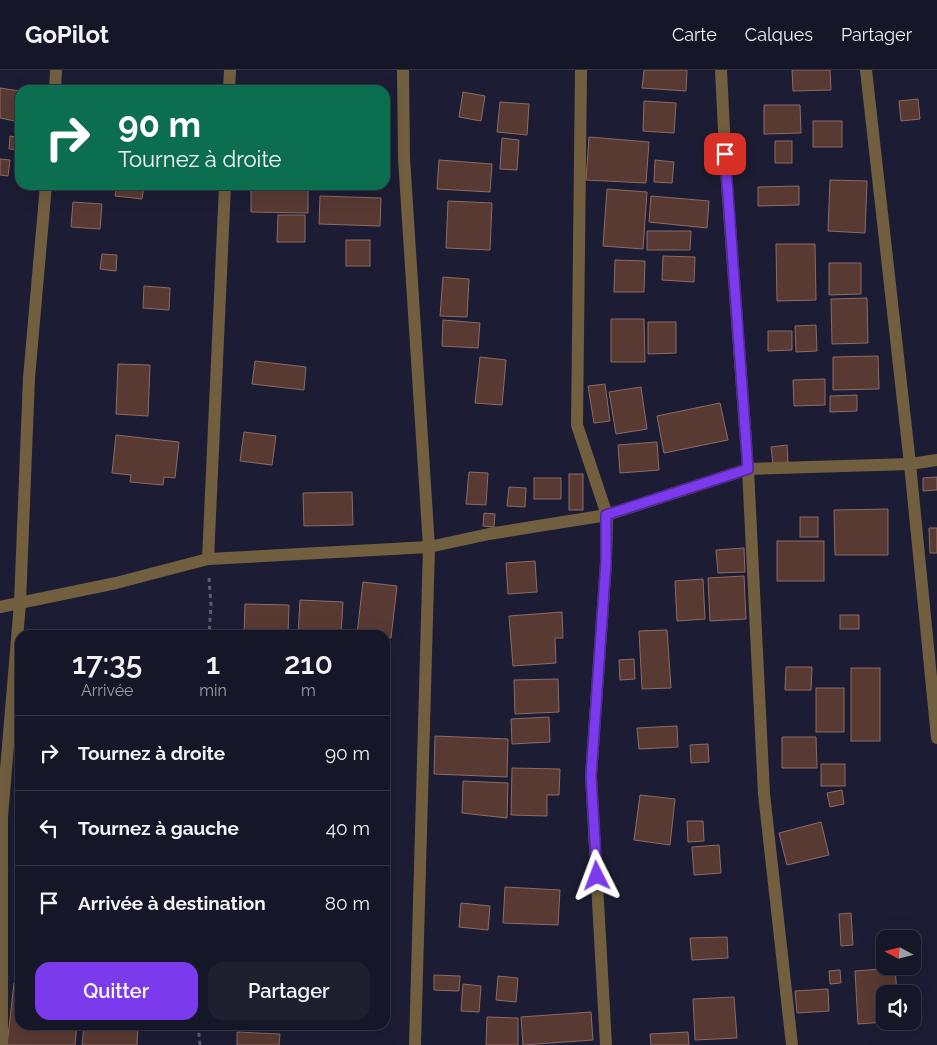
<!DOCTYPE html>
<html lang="fr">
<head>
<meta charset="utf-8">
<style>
  :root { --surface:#151627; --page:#1e1f2f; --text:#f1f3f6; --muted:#9d9fa7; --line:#343544; --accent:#7c3aed }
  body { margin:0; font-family:Raleway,sans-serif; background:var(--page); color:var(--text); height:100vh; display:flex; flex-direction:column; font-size:19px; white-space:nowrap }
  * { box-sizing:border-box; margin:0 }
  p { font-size:16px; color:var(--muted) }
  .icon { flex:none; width:28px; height:28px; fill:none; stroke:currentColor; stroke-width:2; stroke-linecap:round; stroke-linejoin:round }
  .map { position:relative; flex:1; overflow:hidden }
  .sheet { position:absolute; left:15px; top:560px; width:375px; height:400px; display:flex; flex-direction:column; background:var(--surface); border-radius:15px; box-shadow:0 5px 20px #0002,0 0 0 1px var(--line) }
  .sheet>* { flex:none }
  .guide { position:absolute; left:15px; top:15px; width:375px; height:105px; border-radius:15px; box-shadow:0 5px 20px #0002,0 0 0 1px var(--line); background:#0b6e4f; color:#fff; overflow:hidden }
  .needle { width:32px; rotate:277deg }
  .controls { position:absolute; left:876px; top:860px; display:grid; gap:10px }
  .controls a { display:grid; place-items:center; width:45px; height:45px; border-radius:10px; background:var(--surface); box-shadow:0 5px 20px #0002,0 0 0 1px var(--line); font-size:25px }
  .pin { position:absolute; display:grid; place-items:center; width:42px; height:42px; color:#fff; margin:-21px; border-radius:10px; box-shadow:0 2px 8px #0006 }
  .me { position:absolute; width:55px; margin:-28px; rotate:357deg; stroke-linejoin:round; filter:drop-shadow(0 0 4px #0008) }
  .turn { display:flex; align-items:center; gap:18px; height:105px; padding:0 20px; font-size:22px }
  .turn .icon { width:65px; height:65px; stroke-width:2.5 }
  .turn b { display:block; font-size:35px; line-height:42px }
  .eta { display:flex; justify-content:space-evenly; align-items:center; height:85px; text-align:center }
  .eta b { font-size:30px; font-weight:600; line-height:35px }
  .cta { display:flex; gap:10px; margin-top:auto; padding:10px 20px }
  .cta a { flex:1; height:58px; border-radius:15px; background:var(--accent); color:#fff; font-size:20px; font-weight:600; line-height:58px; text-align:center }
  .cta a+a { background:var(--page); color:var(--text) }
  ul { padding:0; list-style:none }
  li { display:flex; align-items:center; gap:15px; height:75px; padding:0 20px; border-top:1px solid var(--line) }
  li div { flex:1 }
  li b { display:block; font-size:19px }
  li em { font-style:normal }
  header { display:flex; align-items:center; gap:30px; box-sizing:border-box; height:70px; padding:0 25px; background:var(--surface); border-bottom:1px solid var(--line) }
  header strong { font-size:24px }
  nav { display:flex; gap:28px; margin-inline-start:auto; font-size:18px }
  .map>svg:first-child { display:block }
  .building { fill:#583a33; stroke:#8c6b64 }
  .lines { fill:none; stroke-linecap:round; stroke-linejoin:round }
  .path { stroke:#5d5e72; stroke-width:3; stroke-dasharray:4 4; stroke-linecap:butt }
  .street { stroke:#715f40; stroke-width:12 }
  .route-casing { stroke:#51269a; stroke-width:12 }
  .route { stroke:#7c3aed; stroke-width:9 }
</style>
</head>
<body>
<header>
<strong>GoPilot</strong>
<nav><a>Carte</a><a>Calques</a><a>Partager</a></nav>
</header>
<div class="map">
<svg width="937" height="975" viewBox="0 0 937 975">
  <rect width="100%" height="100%" fill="#1c1d34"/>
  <!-- building -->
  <g class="building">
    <path d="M644,0H687L686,21L642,18Z"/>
    <path d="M792,0H830L831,20L793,21Z"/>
    <path d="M264,15L304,19V20H264Z"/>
    <path d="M0,18L20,21V52L0,48Z"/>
    <path d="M463,22L485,26L481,51L459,47Z"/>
    <path d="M918,29L920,49L901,51L899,31Z"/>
    <path d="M644,31L676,33L674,63L643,61Z"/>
    <path d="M500,32L529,34L527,65L497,62Z"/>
    <path d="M764,35H800L801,63L764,64Z"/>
    <rect x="813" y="51" width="29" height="26"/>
    <path d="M10,66L20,68V80L9,79Z"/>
    <path d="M589,67L649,72L646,113L586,110Z"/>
    <path d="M502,68L519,70L517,100L500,99Z"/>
    <rect x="775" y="71" width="17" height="22"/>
    <path d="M0,89L10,90L8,106L0,105Z"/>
    <path d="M439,90L492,94L490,122L437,119Z"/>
    <path d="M655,90L674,92L672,113L654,112Z"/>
    <path d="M830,110L867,111L865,163L828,161Z"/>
    <path d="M117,115H144L142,129L115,126Z"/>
    <path d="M251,116L308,117V143L251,142Z"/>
    <path d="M799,116V135L758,136V117Z"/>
    <path d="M607,119L647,122L643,179L603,176Z"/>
    <path d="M320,126L381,128L380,156L319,154Z"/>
    <path d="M651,126L709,131L707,158L649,152Z"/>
    <path d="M448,131L492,133L490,180L446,178Z"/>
    <path d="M73,132L102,134L100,159L71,157Z"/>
    <path d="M278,145H305V172H277Z"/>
    <path d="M647,161H691L690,180H647Z"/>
    <rect x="346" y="170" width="24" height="26"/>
    <path d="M776,174H815L816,230L777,231Z"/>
    <path d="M102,184L117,185L116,201L100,199Z"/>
    <path d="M663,186L695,187L694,212L662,210Z"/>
    <path d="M615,190L645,191L644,222H614Z"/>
    <path d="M829,193H861V224L829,225Z"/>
    <path d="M443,207L469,209L467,247L440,246Z"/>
    <path d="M144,216L170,218L169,240L143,238Z"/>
    <path d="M867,228L868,273L832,274L831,229Z"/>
    <path d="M611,249H644L645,292H611Z"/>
    <path d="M443,250L480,253L478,278L442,276Z"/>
    <path d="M648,252H676V283L648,284Z"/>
    <path d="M816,255L817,281L796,282L795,256Z"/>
    <path d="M768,261H792V280L768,281Z"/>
    <path d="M878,286L879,319L833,320V287Z"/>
    <path d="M480,287L506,290L502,335L475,333Z"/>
    <path d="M255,291L306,297L304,320L252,314Z"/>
    <path d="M118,294L150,295L148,346L116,344Z"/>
    <path d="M825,309V335L794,336L793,310Z"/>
    <path d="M605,314L610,351L594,353L588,316Z"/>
    <path d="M641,317L647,359L616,364L609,322Z"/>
    <path d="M857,325V341L830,342V326Z"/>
    <path d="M720,333L728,370L664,383L657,346Z"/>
    <path d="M244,362L276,366L272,395L240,391Z"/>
    <path d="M116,365L179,372L175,408L164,407L163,415L130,412L131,405L112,403Z"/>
    <path d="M657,372L659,400L620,403L618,375Z"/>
    <path d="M787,375L788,392L773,394L771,377Z"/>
    <path d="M469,402L488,403L486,435L466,434Z"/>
    <rect x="569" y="404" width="14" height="36"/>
    <path d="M937,407V420L923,421V408Z"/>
    <rect x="534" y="408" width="27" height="21"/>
    <path d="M509,417L526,418L525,437L507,436Z"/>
    <path d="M352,422L353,455L304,456L303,423Z"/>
    <path d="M888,439V485H835L834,440Z"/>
    <path d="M484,443L495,444L494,457L483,456Z"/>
    <rect x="800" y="447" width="18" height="20"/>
    <path d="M929,458H937V483H930Z"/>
    <rect x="777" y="471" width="47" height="40"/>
    <path d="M744,478L745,502L718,503L716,480Z"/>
    <path d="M535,491L537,522L508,524L506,493Z"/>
    <path d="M744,506L746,549L710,551L708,508Z"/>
    <path d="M703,509L705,549L677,551L675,511Z"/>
    <path d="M363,512L397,516L391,568L385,567V565L357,564Z"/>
    <path d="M300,530L343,532L341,565H298Z"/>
    <path d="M245,534L289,535L288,565H244Z"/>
    <path d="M562,542L563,568H555L556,593L513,596L509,546Z"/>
    <rect x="840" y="545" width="19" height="14"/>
    <path d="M667,560L671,618L642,619L639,561Z"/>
    <path d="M634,589L635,609L620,610L619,590Z"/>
    <path d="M786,597H812L811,620H785Z"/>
    <rect x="851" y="598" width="29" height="73"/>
    <path d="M558,609L559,642L515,644L514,610Z"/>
    <rect x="816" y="618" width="28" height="44"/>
    <path d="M549,647L550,672L512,674L511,649Z"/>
    <path d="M677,656L678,677L639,679L637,658Z"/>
    <path d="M435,666L508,669L507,707L434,704Z"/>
    <path d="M782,667H816L817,698H782Z"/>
    <path d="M708,674L709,692L691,693L690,675Z"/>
    <rect x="821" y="694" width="24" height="22"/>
    <path d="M512,698L560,699L559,725H547V746L511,745Z"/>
    <path d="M463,711L508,713L507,748L462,743Z"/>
    <path d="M842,720L844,734L830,737L827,723Z"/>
    <path d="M640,725L675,729L670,775L634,770Z"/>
    <path d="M687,751H703L704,771L688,772Z"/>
    <path d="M821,752L829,785L787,795L779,763Z"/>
    <path d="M719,775L721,803L694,805L692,777Z"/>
    <path d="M505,817L560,820L558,855L503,853Z"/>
    <path d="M461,833L490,836L488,860L459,857Z"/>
    <path d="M851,843L853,875L841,876L839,844Z"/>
    <path d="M727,867L728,888L692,890L690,868Z"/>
    <path d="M895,898L897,924H885V951H899L858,954L855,901Z"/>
    <path d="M840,900L841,913L830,914L829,901Z"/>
    <path d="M434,905L460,906L459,921L434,920Z"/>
    <path d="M498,906L518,908L516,932L496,930Z"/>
    <path d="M14,913L20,914V955H77L75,975H7Z"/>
    <path d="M463,914L481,916L479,942L461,941Z"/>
    <path d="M828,919L829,941L797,943L795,921Z"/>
    <path d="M734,927L737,968L695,970L693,929Z"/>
    <path d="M591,942L593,970L523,975L521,947Z"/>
    <path d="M487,947L518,948V975H486Z"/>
    <path d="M84,955H138L137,975H82Z"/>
    <path d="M232,955H292V959L232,956Z"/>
    <path d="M342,955H375V958L342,960Z"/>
    <path d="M237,962L280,964L279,975H237Z"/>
    <path d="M688,962L689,975H651L650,964Z"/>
  </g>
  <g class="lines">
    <!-- path -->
    <g class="path">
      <path d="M209,508L211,535L209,565"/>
      <path d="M198,955L200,975"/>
    </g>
    <!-- street -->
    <g class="street">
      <path d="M403,0L404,88L429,477L415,975"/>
      <path d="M581,0L577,355L607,445L606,492L591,706L606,975"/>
      <path d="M721,0L726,101L748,399L764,724L792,975"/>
      <path d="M866,0L910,394L937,668"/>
      <path d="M55,20L56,0"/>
      <path d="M229,20L230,0"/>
      <path d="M208,489L225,115"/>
      <path d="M0,537L116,513L208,489L429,477L489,464L607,445L748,399L910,394L937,390"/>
      <path d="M2,975V747L20,533L29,308L46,115"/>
    </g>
  </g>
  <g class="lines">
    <defs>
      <path id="route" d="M597,806L591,706L606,492V445L748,399L725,84"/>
    </defs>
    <!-- route casing -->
    <use href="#route" class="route-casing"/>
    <!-- route -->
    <use href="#route" class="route"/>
  </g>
</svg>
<div class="controls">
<a><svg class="needle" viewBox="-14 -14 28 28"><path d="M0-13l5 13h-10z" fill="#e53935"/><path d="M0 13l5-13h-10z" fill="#9d9fa7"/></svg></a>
<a><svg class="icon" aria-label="sound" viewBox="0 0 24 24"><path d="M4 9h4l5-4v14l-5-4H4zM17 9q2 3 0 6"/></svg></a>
</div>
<div class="pin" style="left:725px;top:84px;background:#d93025"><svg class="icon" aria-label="arrive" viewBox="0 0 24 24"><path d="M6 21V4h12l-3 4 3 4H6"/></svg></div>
<svg class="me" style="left:597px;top:806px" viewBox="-20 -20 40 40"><path d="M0-17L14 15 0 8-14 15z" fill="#7c3aed" stroke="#fff" stroke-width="4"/></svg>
<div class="guide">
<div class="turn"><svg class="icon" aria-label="right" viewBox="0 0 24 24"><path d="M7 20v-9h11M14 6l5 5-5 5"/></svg><div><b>90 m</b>Tournez à droite</div></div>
</div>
<section class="sheet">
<div class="eta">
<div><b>17:35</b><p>Arrivée</p></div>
<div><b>1</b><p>min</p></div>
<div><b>210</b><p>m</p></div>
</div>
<ul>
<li><svg class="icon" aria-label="right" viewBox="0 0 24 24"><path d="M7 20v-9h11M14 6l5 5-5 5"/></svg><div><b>Tournez à droite</b></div><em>90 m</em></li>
<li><svg class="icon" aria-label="left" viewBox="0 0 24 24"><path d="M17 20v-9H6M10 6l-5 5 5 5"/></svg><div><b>Tournez à gauche</b></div><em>40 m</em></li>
<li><svg class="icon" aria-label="arrive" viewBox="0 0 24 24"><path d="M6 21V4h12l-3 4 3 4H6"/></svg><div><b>Arrivée à destination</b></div><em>80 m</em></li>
</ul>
<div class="cta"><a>Quitter</a><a>Partager</a></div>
</section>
</div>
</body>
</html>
